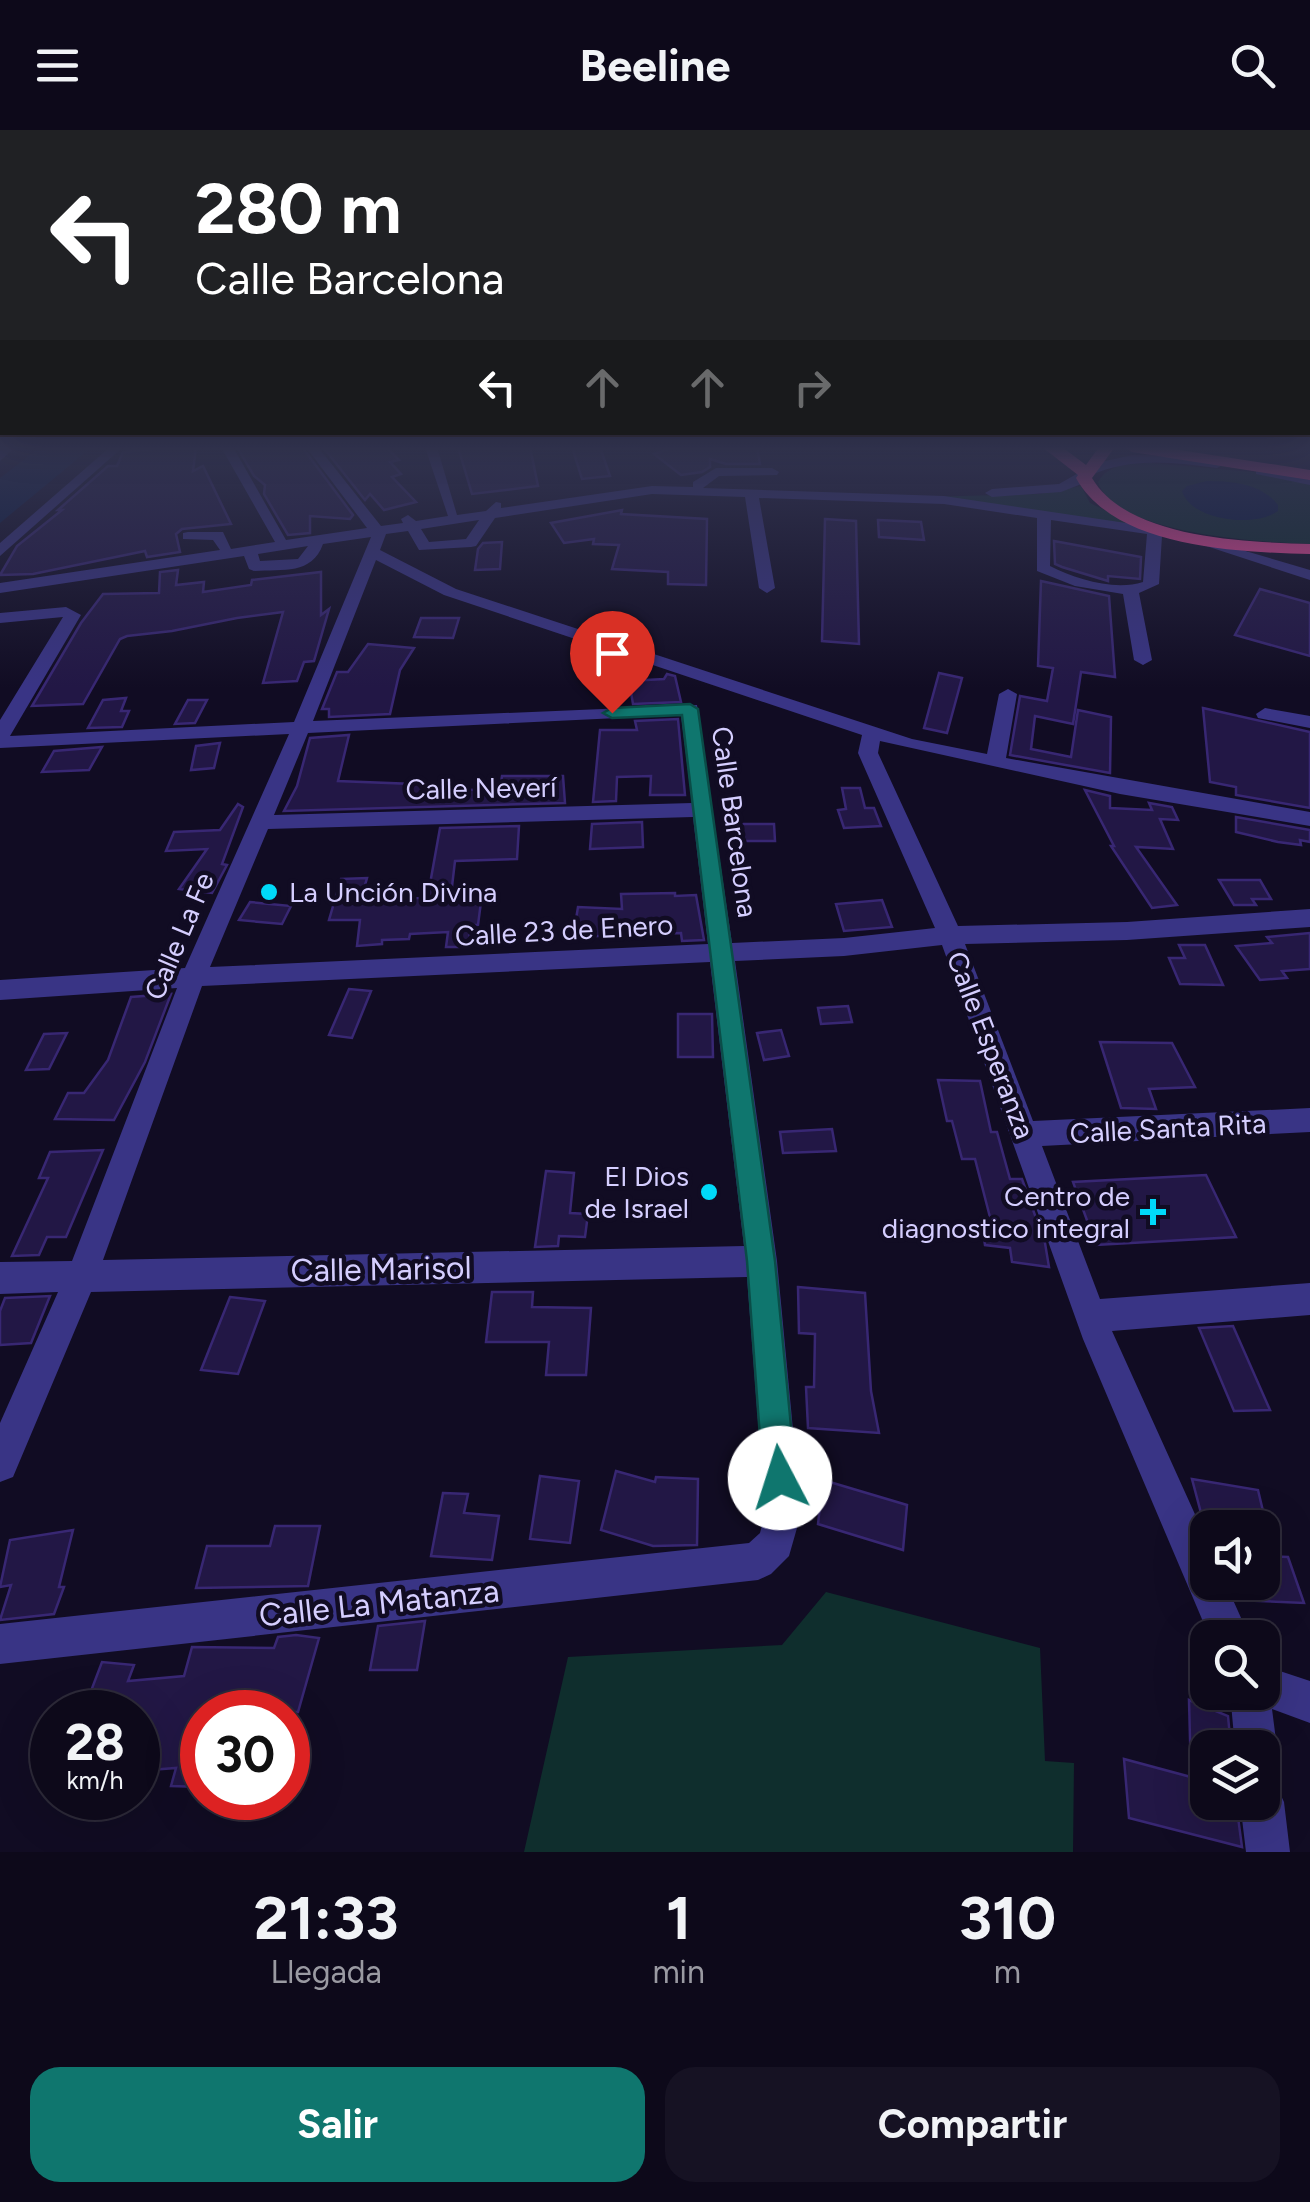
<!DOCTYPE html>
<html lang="es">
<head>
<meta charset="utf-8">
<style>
  :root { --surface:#0d091a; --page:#161223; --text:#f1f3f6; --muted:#9a9aa2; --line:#2d2a39; --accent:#0f766e }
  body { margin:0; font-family:Figtree,sans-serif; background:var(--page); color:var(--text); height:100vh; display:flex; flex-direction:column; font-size:38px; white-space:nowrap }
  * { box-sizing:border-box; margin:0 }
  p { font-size:32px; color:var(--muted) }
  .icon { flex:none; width:55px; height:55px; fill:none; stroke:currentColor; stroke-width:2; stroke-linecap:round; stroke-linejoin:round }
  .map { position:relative; height:1722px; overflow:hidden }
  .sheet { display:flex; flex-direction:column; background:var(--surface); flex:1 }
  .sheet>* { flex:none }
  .hud { position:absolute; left:0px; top:0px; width:1310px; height:305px; box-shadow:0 10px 40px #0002,0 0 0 2px var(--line); background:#202124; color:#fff; overflow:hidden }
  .buttons { position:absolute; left:1190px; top:1380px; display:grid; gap:20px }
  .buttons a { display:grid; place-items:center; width:90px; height:90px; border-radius:20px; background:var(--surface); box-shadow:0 10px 40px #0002,0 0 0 2px var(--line); font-size:50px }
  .speed { position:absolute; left:30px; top:1560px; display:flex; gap:20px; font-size:50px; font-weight:700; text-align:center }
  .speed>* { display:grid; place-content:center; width:130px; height:130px; border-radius:50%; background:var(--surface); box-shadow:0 10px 40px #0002,0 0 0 2px var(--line); line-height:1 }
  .speed small { font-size:25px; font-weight:400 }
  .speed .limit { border:15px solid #d22; background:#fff; color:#111 }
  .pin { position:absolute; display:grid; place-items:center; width:85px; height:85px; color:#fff; margin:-102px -42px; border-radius:50% 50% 50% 0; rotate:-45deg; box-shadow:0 0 10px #0007 }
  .pin .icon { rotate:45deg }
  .me { position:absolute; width:110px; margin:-55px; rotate:355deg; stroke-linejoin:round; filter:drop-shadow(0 0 8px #0008) }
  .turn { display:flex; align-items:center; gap:35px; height:210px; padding:0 30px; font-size:45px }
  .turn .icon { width:130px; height:130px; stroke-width:2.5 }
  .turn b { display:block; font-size:70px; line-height:85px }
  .lanes { display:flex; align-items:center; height:95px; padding:0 30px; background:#0003; justify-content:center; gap:50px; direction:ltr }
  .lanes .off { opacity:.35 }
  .eta { display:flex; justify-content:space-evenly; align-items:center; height:170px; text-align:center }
  .eta b { font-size:60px; font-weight:700; line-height:70px }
  .action { display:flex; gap:20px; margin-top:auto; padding:20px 30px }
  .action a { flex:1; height:115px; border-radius:30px; background:var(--accent); color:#fff; font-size:40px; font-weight:700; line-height:115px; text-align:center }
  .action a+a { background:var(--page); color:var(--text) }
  header { display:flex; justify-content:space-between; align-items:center; height:130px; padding:0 30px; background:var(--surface); font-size:45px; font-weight:700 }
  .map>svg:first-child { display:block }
  .green { fill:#0f2e2d }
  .water { fill:#061a42 }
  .building { fill:#221745; stroke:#382773; stroke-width:2.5 }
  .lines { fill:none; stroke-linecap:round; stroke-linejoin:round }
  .minor { fill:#393485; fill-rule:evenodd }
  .highway { fill:#ff499b; fill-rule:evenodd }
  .route { fill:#0f766e; stroke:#0a4d48; stroke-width:2.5 }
  .poi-dot { fill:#00d9f9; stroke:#110c23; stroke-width:4 }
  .labels { text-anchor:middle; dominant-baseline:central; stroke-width:9; stroke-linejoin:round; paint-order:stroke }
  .street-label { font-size:28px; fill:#d5ceff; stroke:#110c23 }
  .poi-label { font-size:28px; fill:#d5ceff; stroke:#110c23; text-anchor:end }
  .near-street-label { font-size:32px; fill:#d5ceff; stroke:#110c23 }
</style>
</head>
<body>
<header><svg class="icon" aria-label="menu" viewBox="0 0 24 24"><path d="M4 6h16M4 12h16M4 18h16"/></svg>Beeline<svg class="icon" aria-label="search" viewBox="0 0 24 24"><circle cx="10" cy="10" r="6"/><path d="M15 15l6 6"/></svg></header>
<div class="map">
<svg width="1310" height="1722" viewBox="0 0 1310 1722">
  <rect width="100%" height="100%" fill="#110c23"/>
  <!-- green -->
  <g class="green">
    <path d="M1150,333L1253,342L1310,353V414C1263,412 1115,405 1098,352C1109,333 1130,334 1150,333Z"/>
    <path d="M1081,356L1090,373L1138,396L921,367L1039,364Z"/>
    <path d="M826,1462L1040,1518L1045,1631L1074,1633L1073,1722H524L568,1527L782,1515Z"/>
  </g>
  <!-- water -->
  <g class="water">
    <path d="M41,317H92L0,393V348Z"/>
    <path d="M1207,351C1232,351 1262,354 1278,375V381C1255,398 1191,391 1182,361L1187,356Z"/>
  </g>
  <!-- building -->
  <g class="building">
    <path d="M175,317H196L193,341L203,336L231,394L182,399L176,404L180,422L147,427L145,421L33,444L0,445L17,416L62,380H58L108,336H117L123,322Z"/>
    <path d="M237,317H302L353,385L350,389L310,386V403L288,405L264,364L265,355L254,346Z"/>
    <path d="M323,317H386L399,330L390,332L401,344L392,347L416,372L384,380L370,364L365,370Z"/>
    <path d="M458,317H530L538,356L472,364Z"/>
    <path d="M572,317H600L610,346L582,349Z"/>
    <path d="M674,317H757L760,334H726L710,329V337L702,342L681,345L654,324Z"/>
    <path d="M622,380L621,384L707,389L706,455L668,454V442L612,439L619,415L593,414L594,409L564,413L551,393Z"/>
    <path d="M825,389L856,391L859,514L822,511Z"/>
    <path d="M878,390L921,392L924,410L879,407Z"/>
    <path d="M1054,411L1141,427L1140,449L1108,446V451L1062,437L1055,434Z"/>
    <path d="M502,412L500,439L475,440L478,419L483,413Z"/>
    <path d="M178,440L176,455L204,452L203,462L251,455L252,450L321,442V485L329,479L314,531L304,532L297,551L263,553L283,482L237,488L172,501L127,506L120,509L83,574L32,576L81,493L103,464L159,463L160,442Z"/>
    <path d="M1041,451L1109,466L1115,547L1081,542L1073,594L1035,586L1031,619L1071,627L1078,580L1111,587L1110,643L1010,625L1020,566L1047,571L1053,538L1038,536Z"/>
    <path d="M1260,459L1310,473V526L1235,505Z"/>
    <path d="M421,488H459L453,508L414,507Z"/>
    <path d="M368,514L414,518L400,540L390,584L329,587V579H322L337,542H348Z"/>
    <path d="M939,543L962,548L947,603L924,598Z"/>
    <path d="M667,544L675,546L681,572L633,574L629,551L664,549Z"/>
    <path d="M126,568L121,581H129L122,597L88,598L103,570Z"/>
    <path d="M188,570H207L195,593L175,594Z"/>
    <path d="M1203,578L1310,602V678L1236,665V657L1210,652Z"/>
    <path d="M678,589L685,665H650L651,646L617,647L616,671L593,672L600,600H637L635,591Z"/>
    <path d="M349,605L338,651L439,655L436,661L500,659L502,646H563L565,673L284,681L297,656L310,608Z"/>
    <path d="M220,613L214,638L191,640L196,616Z"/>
    <path d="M102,617L89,640L42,642L54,621Z"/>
    <path d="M842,658H860L865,678H874L881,696L844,698L838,680L846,679Z"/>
    <path d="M1085,660L1110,666V678L1152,680L1149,673L1172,677L1178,690L1160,689L1173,719L1136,717L1177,775L1152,778L1111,716H1114Z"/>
    <path d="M238,674L243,677L222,734L227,735L212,763L179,759L207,719L166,721L174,702L220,700Z"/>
    <path d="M1236,687L1310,700V712L1300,710L1301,715L1278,712L1236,702Z"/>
    <path d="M642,692L643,717L590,719L592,694Z"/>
    <path d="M729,694H774L775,711H730Z"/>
    <path d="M519,696L517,729L455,731L451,765L482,764L478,795H471L468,817H446L448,802L410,804L409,809L382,810V814L357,816L360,790H329L341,749L367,748L361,769L421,768L423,754H430L440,698Z"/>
    <path d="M1219,750H1260L1271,769H1252L1256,775H1234Z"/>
    <path d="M675,763V766L696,765L704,810L682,811L681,803L573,807L578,777L622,779L621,764Z"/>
    <path d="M882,770L892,797L844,801L836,774Z"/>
    <path d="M250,772L291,776L282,794L239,790Z"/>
    <path d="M1310,803V839L1282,841L1287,848L1260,850L1236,816L1272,813L1267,807Z"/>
    <path d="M1179,815H1205L1223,855L1180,854L1169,828H1185Z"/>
    <path d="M349,859L371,861L352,908L329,905Z"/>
    <path d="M171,864L145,932L114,990L55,989L68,963H84L108,930L131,867Z"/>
    <path d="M848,876L852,892L821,894L818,878Z"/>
    <path d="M678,884H712L713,927H678Z"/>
    <path d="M781,900L789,926L764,930L757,903Z"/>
    <path d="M67,903L49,939L26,940L44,904Z"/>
    <path d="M1100,912L1172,913L1195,957L1149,959L1156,979L1121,978Z"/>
    <path d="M938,950L980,951L991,1002H997L1010,1049H1022L1045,1113L1049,1137L1012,1132L1010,1118L985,1115L982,1094L992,1095L975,1029H962L952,991H947Z"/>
    <path d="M832,999L836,1021L783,1023L780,1002Z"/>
    <path d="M103,1020L66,1107H47L39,1125L12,1126L48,1048H39L50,1022Z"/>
    <path d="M546,1041L574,1043L570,1083L588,1084L585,1107L559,1106L558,1116L535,1117Z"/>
    <path d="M1206,1045L1236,1107L1096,1115L1073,1052Z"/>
    <path d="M798,1157L865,1163L871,1261L879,1303L808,1298L806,1257H814L815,1204L799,1203Z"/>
    <path d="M492,1162H533L532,1177L591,1178L586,1245H546L549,1212H486Z"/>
    <path d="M50,1166L31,1213L0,1215V1181L5,1168Z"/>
    <path d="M230,1167L265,1171L238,1244L201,1240Z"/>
    <path d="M1233,1196L1270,1280L1234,1281L1199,1198Z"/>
    <path d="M616,1341L655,1352L656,1347L698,1349L697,1415L653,1416L601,1400Z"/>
    <path d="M540,1346L579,1351L570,1413L530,1409Z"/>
    <path d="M1192,1349L1258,1360L1267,1398H1205Z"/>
    <path d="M823,1350L907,1375L903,1420L818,1394Z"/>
    <path d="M443,1363L468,1364L464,1383L499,1386L492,1430L431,1426Z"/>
    <path d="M275,1396H320L308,1456L196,1458L207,1416H270Z"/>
    <path d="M73,1400L59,1457H64L54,1484L0,1490L11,1455L0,1457L10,1410Z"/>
    <path d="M1262,1426L1288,1427L1304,1473L1237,1470L1229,1452H1262Z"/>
    <path d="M425,1491L417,1540H370L378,1496Z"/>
    <path d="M296,1505L319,1508L298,1582H202V1657L171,1656L176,1638L138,1641V1582H83L102,1532L134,1535L128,1551L184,1546L192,1517L274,1518L278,1507Z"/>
    <path d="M1189,1570L1228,1586L1231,1618H1208V1672H1236L1242,1717L1129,1688L1124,1629L1191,1647Z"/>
  </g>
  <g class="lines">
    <!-- minor -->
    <g class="minor">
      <path d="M2,317H15L0,331V319Z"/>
      <path d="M110,317H123L0,426V413Z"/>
      <path d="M221,317H233L286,410L367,398L306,317H318L381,396L403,393L401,389L408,385L416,391L448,386L425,317H437L457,385L486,381L496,372L501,373V378L652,356L693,357V352L716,338H772L779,342L777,345L719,346L703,358L944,366L1180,401V407L1162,406L1159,454L1139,463L1152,530L1143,535L1134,530L1123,464L1075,456L1037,441V388L944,374L759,368L775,458L767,463L759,458L745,367L652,364L495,388L476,416L471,417L419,420L408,401L386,404L380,420L456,459L912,609L987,624L999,564L1008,559L1017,564L1006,628L1310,682V696L1120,664L880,611L878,623L958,796L1127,792L1310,779V797L1127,810L965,814L1033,991L1310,978V1002L1042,1016L1100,1169L1310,1153V1185L1112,1201L1208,1413V1452H1225L1250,1508H1210L1083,1209L942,815L844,826L735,831L777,1131L801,1384L789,1426L771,1444L758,1450L0,1534V1494L749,1413L760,1403L765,1384L747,1147L91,1162L13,1347L0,1352V1293L58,1162L0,1164V1132L72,1131L177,858L0,870V850L185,838L289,604L0,618V590L63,487L0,493V483L66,477L81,485L10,606L294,592L371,407L323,414C312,445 283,439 254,441L249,439L244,426L0,463V453L220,420L213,410L183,409V403L188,402H223L231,419L275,412ZM479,390L466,409L429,412L421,399ZM1051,390L1147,404L1143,452C1114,461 1076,449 1050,436ZM308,416L298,429L260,431L258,424ZM376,430L444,465L862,605L858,623L935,798L844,808L732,813L697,575L313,591ZM681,585L692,673L274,685L308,603ZM693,687L708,814L210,837L268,699ZM710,832L744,1116L103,1130L202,856Z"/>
      <path d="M1133,325L1183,326L1224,334L1217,338C1173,332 1131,327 1089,346V351L1061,362L992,367L985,363L992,359L1059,354L1096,333Z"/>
      <path d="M1261,337L1310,347V355L1256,344V338Z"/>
      <path d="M1194,406L1310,440V450L1194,412Z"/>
      <path d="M1265,578L1310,586V598L1258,588L1256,584Z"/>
      <path d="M1262,1535L1310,1551V1593L1272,1579L1277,1618L1271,1633L1262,1636V1618H1235L1230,1562H1262Z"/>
      <path d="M1262,1651L1277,1657L1284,1672L1290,1722H1246L1240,1672H1262Z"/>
    </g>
    <!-- highway -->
    <g class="highway">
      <path d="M1042,317H1062L1086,335L1099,317H1115L1092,348C1128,409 1246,412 1310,414V424C1237,422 1115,418 1076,348L1078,345Z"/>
      <path d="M1124,317H1160L1310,340V350L1132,322Z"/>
    </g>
  </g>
  <!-- sky -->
  <linearGradient id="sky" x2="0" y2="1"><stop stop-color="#090713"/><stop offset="0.57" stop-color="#323450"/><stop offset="1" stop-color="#323450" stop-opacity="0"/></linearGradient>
  <rect width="1310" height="558" fill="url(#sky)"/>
  <!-- route -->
  <path class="route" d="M690,574L698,579L775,1131L796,1348L791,1359L780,1364L768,1359L763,1348L747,1131L682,585L612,588L603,583L612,578Z"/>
  <!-- markers -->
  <g class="poi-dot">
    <circle cx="269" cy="762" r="10"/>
    <circle cx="709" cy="1062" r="10"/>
    <path d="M1148 1067h10v10h10v10h-10v10h-10v-10h-10v-10h10z"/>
  </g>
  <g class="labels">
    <!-- street labels -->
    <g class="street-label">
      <text transform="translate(481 658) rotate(-1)">Calle Neverí</text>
      <text transform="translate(735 692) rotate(82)">Calle Barcelona</text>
      <text transform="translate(564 800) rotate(-3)">Calle 23 de Enero</text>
      <text transform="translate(179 806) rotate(-67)">Calle La Fe</text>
      <text transform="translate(991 915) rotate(69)">Calle Esperanza</text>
      <text transform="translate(1168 998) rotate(-3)">Calle Santa Rita</text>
    </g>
    <!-- poi labels -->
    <g class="poi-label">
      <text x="289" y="762" text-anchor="start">La Unción Divina</text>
      <text x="689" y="1046">El Dios<tspan x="689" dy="32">de Israel</tspan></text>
      <text x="1130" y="1066">Centro de<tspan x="1130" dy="32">diagnostico integral</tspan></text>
    </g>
    <!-- near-street labels -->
    <g class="near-street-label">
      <text transform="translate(381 1139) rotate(-1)">Calle Marisol</text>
      <text transform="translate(379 1473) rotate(-6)">Calle La Matanza</text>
    </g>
  </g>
</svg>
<div class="buttons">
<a><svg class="icon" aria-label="sound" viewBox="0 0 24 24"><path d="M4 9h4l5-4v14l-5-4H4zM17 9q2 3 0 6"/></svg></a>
<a><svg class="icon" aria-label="search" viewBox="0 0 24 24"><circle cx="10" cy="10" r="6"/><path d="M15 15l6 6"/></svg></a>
<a><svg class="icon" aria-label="layers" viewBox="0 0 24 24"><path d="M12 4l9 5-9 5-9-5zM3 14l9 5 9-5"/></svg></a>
</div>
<div class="speed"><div>28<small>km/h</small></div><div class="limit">30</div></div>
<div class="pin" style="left:612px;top:583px;background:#d93025"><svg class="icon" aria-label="arrive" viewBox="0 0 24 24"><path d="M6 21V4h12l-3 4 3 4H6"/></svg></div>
<svg class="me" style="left:780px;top:1348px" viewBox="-20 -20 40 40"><circle r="19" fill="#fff"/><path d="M0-13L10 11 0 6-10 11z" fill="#0f766e"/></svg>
<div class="hud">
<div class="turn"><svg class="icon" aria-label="left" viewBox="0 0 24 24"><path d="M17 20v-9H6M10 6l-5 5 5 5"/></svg><div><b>280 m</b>Calle Barcelona</div></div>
<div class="lanes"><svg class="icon" aria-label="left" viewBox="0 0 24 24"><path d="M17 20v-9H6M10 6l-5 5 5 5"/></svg><svg class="icon off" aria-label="ahead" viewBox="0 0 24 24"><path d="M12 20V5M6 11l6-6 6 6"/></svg><svg class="icon off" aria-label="ahead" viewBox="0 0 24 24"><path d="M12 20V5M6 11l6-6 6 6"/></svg><svg class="icon off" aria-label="right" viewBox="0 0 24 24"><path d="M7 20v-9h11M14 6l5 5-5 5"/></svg></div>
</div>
</div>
<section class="sheet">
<div class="eta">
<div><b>21:33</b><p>Llegada</p></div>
<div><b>1</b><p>min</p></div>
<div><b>310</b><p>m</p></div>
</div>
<div class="action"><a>Salir</a><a>Compartir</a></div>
</section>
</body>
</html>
